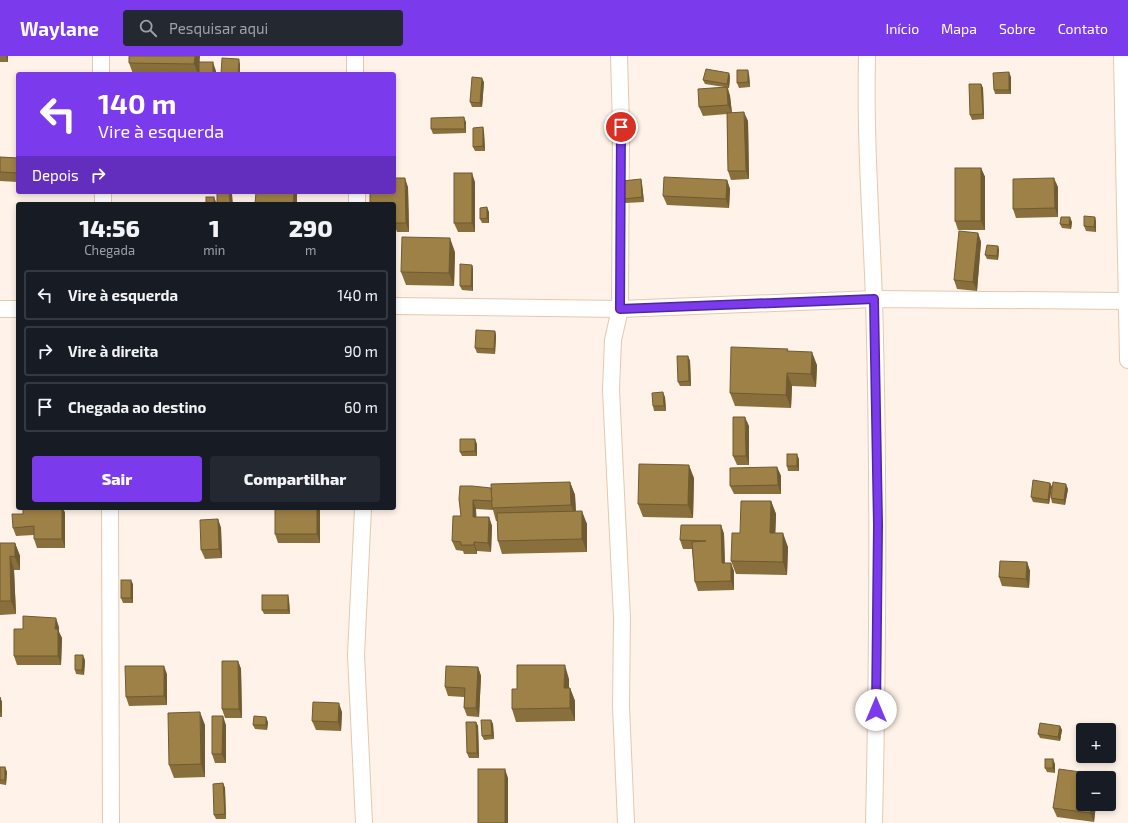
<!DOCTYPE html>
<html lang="pt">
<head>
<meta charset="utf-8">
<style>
  :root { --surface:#171b24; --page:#242831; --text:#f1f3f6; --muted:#9ea1a6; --line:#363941; --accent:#7c3aed }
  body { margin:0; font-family:"Exo 2",sans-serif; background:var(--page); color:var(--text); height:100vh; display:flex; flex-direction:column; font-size:15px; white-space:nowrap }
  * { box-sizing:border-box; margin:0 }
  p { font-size:13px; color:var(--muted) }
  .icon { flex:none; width:22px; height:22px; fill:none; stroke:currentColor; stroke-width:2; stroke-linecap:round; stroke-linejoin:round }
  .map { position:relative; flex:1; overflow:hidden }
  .panel { position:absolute; left:16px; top:146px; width:380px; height:308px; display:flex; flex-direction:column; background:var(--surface); border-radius:4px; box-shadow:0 2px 6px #0003 }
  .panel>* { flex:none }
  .banner { position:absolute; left:16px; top:16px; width:380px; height:122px; border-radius:4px; box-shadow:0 2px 6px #0003; background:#7c3aed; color:#fff; overflow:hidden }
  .fabs { position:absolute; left:1076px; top:667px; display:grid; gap:8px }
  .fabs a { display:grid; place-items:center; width:40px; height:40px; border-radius:4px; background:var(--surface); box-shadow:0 2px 6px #0003; font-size:20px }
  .pin { position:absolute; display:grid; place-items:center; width:34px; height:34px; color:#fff; margin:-17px; border:2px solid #fff; border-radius:50%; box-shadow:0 1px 4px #0007 }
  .me { position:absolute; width:44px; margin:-22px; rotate:0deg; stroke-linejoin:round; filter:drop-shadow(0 0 3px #0008) }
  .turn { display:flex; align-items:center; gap:14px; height:84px; padding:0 16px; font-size:18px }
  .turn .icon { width:52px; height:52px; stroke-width:2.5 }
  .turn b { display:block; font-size:28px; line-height:34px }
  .then { display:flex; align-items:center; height:38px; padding:0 16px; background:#0003; gap:8px; font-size:15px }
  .eta { display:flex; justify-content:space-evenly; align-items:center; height:68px; text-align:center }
  .eta b { font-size:24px; font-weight:800; line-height:28px }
  .primary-button { display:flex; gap:8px; margin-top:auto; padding:8px 16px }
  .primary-button a { flex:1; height:46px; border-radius:4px; background:var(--accent); color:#fff; font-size:16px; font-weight:800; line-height:46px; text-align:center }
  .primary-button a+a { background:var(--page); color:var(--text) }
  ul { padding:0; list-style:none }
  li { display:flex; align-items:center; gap:12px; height:50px; margin:0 8px 6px; padding:0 8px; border:2px solid var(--line); border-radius:4px }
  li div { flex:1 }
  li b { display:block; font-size:15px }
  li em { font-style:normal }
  header { display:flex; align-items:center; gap:24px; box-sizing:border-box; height:56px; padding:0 20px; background:var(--accent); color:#fff }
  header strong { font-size:19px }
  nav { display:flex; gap:22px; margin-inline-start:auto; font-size:14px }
  .search { width:280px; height:36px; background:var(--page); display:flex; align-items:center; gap:10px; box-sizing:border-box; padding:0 14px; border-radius:4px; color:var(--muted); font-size:15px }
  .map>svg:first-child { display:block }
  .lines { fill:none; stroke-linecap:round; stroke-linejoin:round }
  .street-casing { stroke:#e3c8b0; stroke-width:18 }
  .street { stroke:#fff; stroke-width:16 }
  .wall { fill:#886f3c }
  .shaded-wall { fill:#6f5a31 }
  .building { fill:#9e8146; stroke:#6f5a31 }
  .route-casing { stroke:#51269a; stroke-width:10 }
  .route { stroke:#7c3aed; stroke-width:7 }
</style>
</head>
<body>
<header>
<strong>Waylane</strong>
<div class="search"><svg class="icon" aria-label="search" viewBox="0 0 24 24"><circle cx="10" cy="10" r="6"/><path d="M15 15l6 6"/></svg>Pesquisar aqui</div>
<nav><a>Início</a><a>Mapa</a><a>Sobre</a><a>Contato</a></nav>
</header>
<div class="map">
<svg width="1128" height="767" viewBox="0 0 1128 767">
  <rect width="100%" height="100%" fill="#fff3e9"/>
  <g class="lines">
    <defs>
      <g id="street">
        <path d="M101,0V18"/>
        <path d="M355,0V18"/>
        <path d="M619,0L621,71L620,253L613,284L611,334L622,562L621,650L626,767"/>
        <path d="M867,0C865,81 871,162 874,243C879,417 878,592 874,767"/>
        <path d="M1122,0L1128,304"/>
        <path d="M103,136V148"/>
        <path d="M357,136V148"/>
        <path d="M394,250L620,253L874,243L1128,245"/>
        <path d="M0,253H18"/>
        <path d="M110,452L111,767"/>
        <path d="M363,452L356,599L364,767"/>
      </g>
    </defs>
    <!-- street casing -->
    <use href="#street" class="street-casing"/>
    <!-- street -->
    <use href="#street" class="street"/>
  </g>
  <!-- wall -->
  <g class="wall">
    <rect x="0" y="0" width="8" height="6"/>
    <path d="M200,6L216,15V18H133L129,7Z"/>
    <path d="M729,17L730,21L729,32H728L730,40L732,57L748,65L749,123L731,124L728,115L727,58L703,60L699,51L724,31L705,28L703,24Z"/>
    <path d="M749,18L750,31L739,32L737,27Z"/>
    <path d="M1011,21V38H995L994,34Z"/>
    <path d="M484,26L482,51H472L470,46Z"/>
    <path d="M981,28L983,32L984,63L972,64L970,59Z"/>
    <path d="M466,66V77L433,78L431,73Z"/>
    <path d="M483,71L484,76L485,95H475L473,91Z"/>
    <path d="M0,101L18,102V126L0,125Z"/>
    <path d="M981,112L985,121V174H958L955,165Z"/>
    <path d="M641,123L642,128L644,146L625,147L624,143Z"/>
    <path d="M727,124L730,133L729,152L667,149L663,140Z"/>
    <path d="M475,126V176H458L454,167Z"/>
    <path d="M408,131L409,176H397L394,168V148Z"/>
    <path d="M1058,131V161L1016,162L1013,153Z"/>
    <path d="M489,156V167H482L480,163Z"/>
    <path d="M1095,161L1096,166V176L1086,175L1084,170Z"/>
    <path d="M1072,166L1071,173L1062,172L1060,168Z"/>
    <path d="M978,177L981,186L977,235L957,233L954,224Z"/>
    <path d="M998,190L999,194L998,204L987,203L985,199Z"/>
    <path d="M455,196L454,230L406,229L401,216Z"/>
    <path d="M472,209L473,213V235L462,234L460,230Z"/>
    <path d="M495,275L496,280L495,298L477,297L475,292Z"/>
    <path d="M789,296L817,309L816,331L792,330L791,352L735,350L730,337Z"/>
    <path d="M688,300L690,305L691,330H680L678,326Z"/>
    <path d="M665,341L666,355H654L653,350Z"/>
    <path d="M749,370V409H737L733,400Z"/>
    <path d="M477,388V400H462L460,396Z"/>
    <path d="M799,403V415H788L787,410Z"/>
    <path d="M777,411L781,420V438H734L730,430Z"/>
    <path d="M694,422L693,462L643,461L638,448Z"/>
    <path d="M570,426L575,439L576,455L587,468V496L502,498L498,485L497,465H496L493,454L476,453V461H489L492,470L491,496L477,495V498H464L463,495L456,494L452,485L461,460L459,443L491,432Z"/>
    <path d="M1050,427L1052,431L1049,448L1033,446L1031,441Z"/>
    <path d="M1068,433L1065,449L1052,447L1051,442Z"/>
    <path d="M771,445L776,458L775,477L788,491L787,519L736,518L731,505L740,477Z"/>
    <path d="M23,452H63L65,457V492H37L34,483V479L16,480L13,472L23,458Z"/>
    <path d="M320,452V487H278L275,478Z"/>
    <path d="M218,463L221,472L222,502L205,503L201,494Z"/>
    <path d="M721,469L724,478L725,507L734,515V534L698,535L695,526L692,493H683L680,484Z"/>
    <path d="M0,487H15L20,500V514H14L16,558L0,559Z"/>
    <path d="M1027,506L1030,515L1029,532L1002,530L999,521Z"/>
    <path d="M133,528V547H123L121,542Z"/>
    <path d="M288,539L289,544L290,558H264L262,554Z"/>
    <path d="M59,571V576L62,582L61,609H17L14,600L23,573Z"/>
    <path d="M85,604L84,619L76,618L75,614Z"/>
    <path d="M238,605L241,613L242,662H225L222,653Z"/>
    <path d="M478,611L481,620L479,661L467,660L464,652V641L448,640L445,631Z"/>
    <path d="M167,618V649L129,650L126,641Z"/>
    <path d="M569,623V632H570L575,645V665L516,666L512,653L517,633Z"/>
    <path d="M0,641L2,646V661H0Z"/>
    <path d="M342,656L341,675L316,674L312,665Z"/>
    <path d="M491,664L493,668L494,683L484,684L482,680Z"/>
    <path d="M268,666L267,674L255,673L253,669Z"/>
    <path d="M476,666L478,670L479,702H469L467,697Z"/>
    <path d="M205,669V721L174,722L169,709Z"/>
    <path d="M226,669V707H215L212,698Z"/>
    <path d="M1060,670L1062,674L1060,685L1040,682L1038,678Z"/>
    <path d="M1055,708V717L1047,716L1045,712Z"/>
    <path d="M0,711H5L7,716L6,729L0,728Z"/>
    <path d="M223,727L225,732L226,763H216L214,759Z"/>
    <path d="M1083,748H1096L1094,766L1057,761L1053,752Z"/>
  </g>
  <!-- shaded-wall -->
  <g class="shaded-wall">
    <path d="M6,0H8V6Z"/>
    <path d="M195,0H200L199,18H198L194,8Z"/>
    <path d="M239,3L240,8V18H238Z"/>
    <path d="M213,6L216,15V18H213Z"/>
    <path d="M748,14L749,18L750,31L748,26Z"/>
    <path d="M1009,16L1011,21V38L1009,34Z"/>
    <path d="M729,17L730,21L729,32L727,28Z"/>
    <path d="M482,22L484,26L482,51L480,47Z"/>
    <path d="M981,28L983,32L984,63L983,58Z"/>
    <path d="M727,31L730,40L732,58L728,49Z"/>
    <path d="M744,56L748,65L749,123L746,115Z"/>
    <path d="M464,61L466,66V77L465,73Z"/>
    <path d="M483,71L484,76L485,95L483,90Z"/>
    <path d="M981,112L985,121V174L981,165Z"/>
    <path d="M472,117L475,126V176L472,167Z"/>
    <path d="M405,122L408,131L409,176L406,167Z"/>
    <path d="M1054,122L1058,131V161L1055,152Z"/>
    <path d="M641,123L642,128L644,146L642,141Z"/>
    <path d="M727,124L730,133L729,152L726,143Z"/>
    <path d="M229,136H232V138L233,148H230Z"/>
    <path d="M294,136H297V148H293Z"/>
    <path d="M214,141L216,146V148H214Z"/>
    <path d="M487,151L489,156V167L487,162Z"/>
    <path d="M1070,161L1072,166L1071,173L1069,169Z"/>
    <path d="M1095,161L1096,166V176L1094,171Z"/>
    <path d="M978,177L981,186L977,235L973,226Z"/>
    <path d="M450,182L455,196L454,230L449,217Z"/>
    <path d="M998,190L999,194L998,204L997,200Z"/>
    <path d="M472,209L473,213V235L471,230Z"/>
    <path d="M495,275L496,280L495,298L494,293Z"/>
    <path d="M812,296L817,309L816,331L811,318Z"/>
    <path d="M688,300L690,305L691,330L689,325Z"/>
    <path d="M787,317L792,330L791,352L786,339Z"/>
    <path d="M663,336L665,341L666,355L664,350Z"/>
    <path d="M745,361L749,370V409L746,400Z"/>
    <path d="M475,383L477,388V400L475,395Z"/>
    <path d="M797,398L799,403V415L797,410Z"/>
    <path d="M689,409L694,422L693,462L688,449Z"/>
    <path d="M777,411L781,420V438L778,429Z"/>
    <path d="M570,426L575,439L576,462L571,449Z"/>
    <path d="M1050,427L1052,431L1049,448L1048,444Z"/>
    <path d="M1066,428L1068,433L1065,449L1064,444Z"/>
    <path d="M473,444L476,453L477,470L473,461Z"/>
    <path d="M771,445L776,458L775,490L770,477Z"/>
    <path d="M62,452H63L65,457V492L62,483Z"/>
    <path d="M317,452H320V487L317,478Z"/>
    <path d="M582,455L587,468V496L582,483Z"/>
    <path d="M489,461L492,470L491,496L488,487Z"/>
    <path d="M218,463L221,472L222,502L219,493Z"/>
    <path d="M721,469L724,478L725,516L722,507Z"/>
    <path d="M783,477L788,491L787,519L783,506Z"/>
    <path d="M474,486L477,495V498L474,489Z"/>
    <path d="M15,487L20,500V514L15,501Z"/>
    <path d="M10,500L14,514L16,558L11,545Z"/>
    <path d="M1027,506L1030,515L1029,532L1026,523Z"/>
    <path d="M731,507L734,515V534L731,525Z"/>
    <path d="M131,524L133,528V547L131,542Z"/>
    <path d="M288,539L289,544L290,558L288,554Z"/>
    <path d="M56,562L59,571V576L62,582L61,609L58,600L55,573Z"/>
    <path d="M83,599L85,604L84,619L82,614Z"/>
    <path d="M238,605L241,613L242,662L239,653Z"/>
    <path d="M565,609L569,623V645L564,632Z"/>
    <path d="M164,610L167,618V649L164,640Z"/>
    <path d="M478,611L481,620L479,661L476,652Z"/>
    <path d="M570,632L575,645V665L570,652Z"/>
    <path d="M0,641L2,646V661L1,656Z"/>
    <path d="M339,647L342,656L341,675L338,666Z"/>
    <path d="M200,656L205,669V721L201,708Z"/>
    <path d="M223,660L226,669V707L222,698Z"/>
    <path d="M266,661L268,666L267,674L266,669Z"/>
    <path d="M491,664L493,668L494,683L492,679Z"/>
    <path d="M476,666L478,670L479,702L477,697Z"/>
    <path d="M1060,670L1062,674L1060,685L1058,681Z"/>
    <path d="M1053,703L1055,708V717L1053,712Z"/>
    <path d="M5,711L7,716L6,729L5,724Z"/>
    <path d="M505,713L508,722V767H505Z"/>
    <path d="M223,727L225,732L226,763L225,758Z"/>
    <path d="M1092,748H1096L1094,766L1090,757Z"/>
  </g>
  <!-- building -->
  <g class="building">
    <path d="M129,0H195L194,8L129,7Z"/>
    <path d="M222,2L239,3L238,18H221Z"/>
    <rect x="199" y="6" width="14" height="12"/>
    <path d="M706,13L729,17L727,28L703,24Z"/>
    <path d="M737,14H748V26L737,27Z"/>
    <path d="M1009,16V34H994L993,17Z"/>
    <path d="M472,21L482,22L480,47L470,46Z"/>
    <path d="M969,28H981L983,58L970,59Z"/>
    <path d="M727,31L728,49L699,51L698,33Z"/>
    <path d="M744,56L746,115H728L727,57Z"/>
    <path d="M464,61L465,73H431V62Z"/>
    <path d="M483,71V90L473,91V72Z"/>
    <path d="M0,101L18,102V117L0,116Z"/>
    <rect x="955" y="112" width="26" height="53"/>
    <rect x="454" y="117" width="18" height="50"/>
    <path d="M664,121L727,124L726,143L663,140Z"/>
    <path d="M394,122H405L406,167H394V148H370V136H394Z"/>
    <path d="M1054,122L1055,152L1013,153V123Z"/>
    <path d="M641,123L642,141L624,143L622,125Z"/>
    <path d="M217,136H229L230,148H217Z"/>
    <path d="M256,136H294L293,148H255Z"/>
    <rect x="206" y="141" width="8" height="7"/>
    <path d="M487,151V162L480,163V152Z"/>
    <path d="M1084,160L1095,161L1094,171L1084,170Z"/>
    <path d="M1061,161H1070L1069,169L1060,168Z"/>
    <path d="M959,175L978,177L973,226L954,224Z"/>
    <path d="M402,181L450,182L449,217L401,216Z"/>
    <path d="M987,189L998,190L997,200L985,199Z"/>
    <path d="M460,208L472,209L471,230H460Z"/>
    <path d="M476,274L495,275L494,293L475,292Z"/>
    <path d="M731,291L788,293L787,295L812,296L811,318L787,317L786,339L730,337Z"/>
    <path d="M677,300H688L689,325L678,326Z"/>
    <path d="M663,336L664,350H653L652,337Z"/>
    <path d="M733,361H745L746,400H733Z"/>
    <path d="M460,383H475V395L460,396Z"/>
    <rect x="787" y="398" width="10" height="12"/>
    <path d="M639,408L689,409L688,449L638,448Z"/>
    <path d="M777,411L778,429L730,430V412Z"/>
    <path d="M1033,424L1050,427L1048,444L1031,441Z"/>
    <path d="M570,426L571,449L492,452L491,428Z"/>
    <path d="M1053,426L1066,428L1064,444L1051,442Z"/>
    <path d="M460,430H472L491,432L492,445L473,444V461H489L488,487L474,486V489H461V486L452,485L453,460H461L459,443Z"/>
    <path d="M741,445H771L770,477H783V506L731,505L732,477H740Z"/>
    <path d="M23,452H62V483H34V470L13,472L12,458H23Z"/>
    <rect x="275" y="452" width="42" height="26"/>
    <path d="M582,455V483L498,485L497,457Z"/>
    <path d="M218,463L219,493L201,494L200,464Z"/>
    <path d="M681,469H721L722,507H731V525L695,526L692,486L706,485L680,484Z"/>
    <path d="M0,487H15V501L10,500L11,545H0Z"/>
    <path d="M1000,505L1027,506L1026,523L999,521Z"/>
    <rect x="121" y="524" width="10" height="18"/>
    <rect x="262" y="539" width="26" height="15"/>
    <path d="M23,560L56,562L55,573H58V600H14V573H23Z"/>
    <path d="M75,599H83L82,614H75Z"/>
    <path d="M222,605H238L239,653H222Z"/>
    <path d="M517,609H565L564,632H570V652L512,653V633H517Z"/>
    <path d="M125,610H164V640L126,641Z"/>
    <path d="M446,610L478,611L476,652H464L465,632L445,631Z"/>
    <path d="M0,641L1,656H0Z"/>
    <path d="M313,646L339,647L338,666L312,665Z"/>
    <path d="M200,656L201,708L169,709L168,657Z"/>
    <path d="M212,660H223L222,698H212Z"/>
    <path d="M254,660L266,661V669H253Z"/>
    <path d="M481,664H491L492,679L482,680Z"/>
    <path d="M466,666H476L477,697H467Z"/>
    <path d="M1040,667L1060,670L1058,681L1038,678Z"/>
    <rect x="1045" y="703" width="8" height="9"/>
    <rect x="0" y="711" width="5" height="13"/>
    <rect x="478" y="713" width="27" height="54"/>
    <path d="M1059,713L1095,718V722H1083V748H1092L1090,757L1053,752Z"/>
    <path d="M223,727L225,758L214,759L213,728Z"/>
  </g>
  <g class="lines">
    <defs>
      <path id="route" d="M621,71L620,253L874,243L878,469L876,654"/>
    </defs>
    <!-- route casing -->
    <use href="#route" class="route-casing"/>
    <!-- route -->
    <use href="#route" class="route"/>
  </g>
</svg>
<div class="fabs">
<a>+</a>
<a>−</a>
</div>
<div class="pin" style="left:621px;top:71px;background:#d93025"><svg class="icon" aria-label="arrive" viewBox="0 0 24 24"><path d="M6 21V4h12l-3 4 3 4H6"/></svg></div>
<svg class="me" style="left:876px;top:654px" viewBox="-20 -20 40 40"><circle r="19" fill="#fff"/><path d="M0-13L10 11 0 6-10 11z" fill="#7c3aed"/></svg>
<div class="banner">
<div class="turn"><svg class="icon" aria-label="left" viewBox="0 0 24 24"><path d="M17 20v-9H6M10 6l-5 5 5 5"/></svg><div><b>140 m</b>Vire à esquerda</div></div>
<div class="then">Depois<svg class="icon" aria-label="right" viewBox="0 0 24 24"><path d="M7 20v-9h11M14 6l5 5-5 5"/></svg></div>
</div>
<section class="panel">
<div class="eta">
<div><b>14:56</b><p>Chegada</p></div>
<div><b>1</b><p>min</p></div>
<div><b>290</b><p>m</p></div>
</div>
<ul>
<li><svg class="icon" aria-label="left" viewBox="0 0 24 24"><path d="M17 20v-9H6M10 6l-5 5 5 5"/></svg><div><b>Vire à esquerda</b></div><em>140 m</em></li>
<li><svg class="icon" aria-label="right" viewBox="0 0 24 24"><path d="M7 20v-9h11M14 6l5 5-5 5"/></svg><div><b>Vire à direita</b></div><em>90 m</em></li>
<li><svg class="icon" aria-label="arrive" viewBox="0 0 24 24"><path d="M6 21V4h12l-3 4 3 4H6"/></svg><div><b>Chegada ao destino</b></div><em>60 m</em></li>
</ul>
<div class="primary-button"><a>Sair</a><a>Compartilhar</a></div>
</section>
</div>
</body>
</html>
